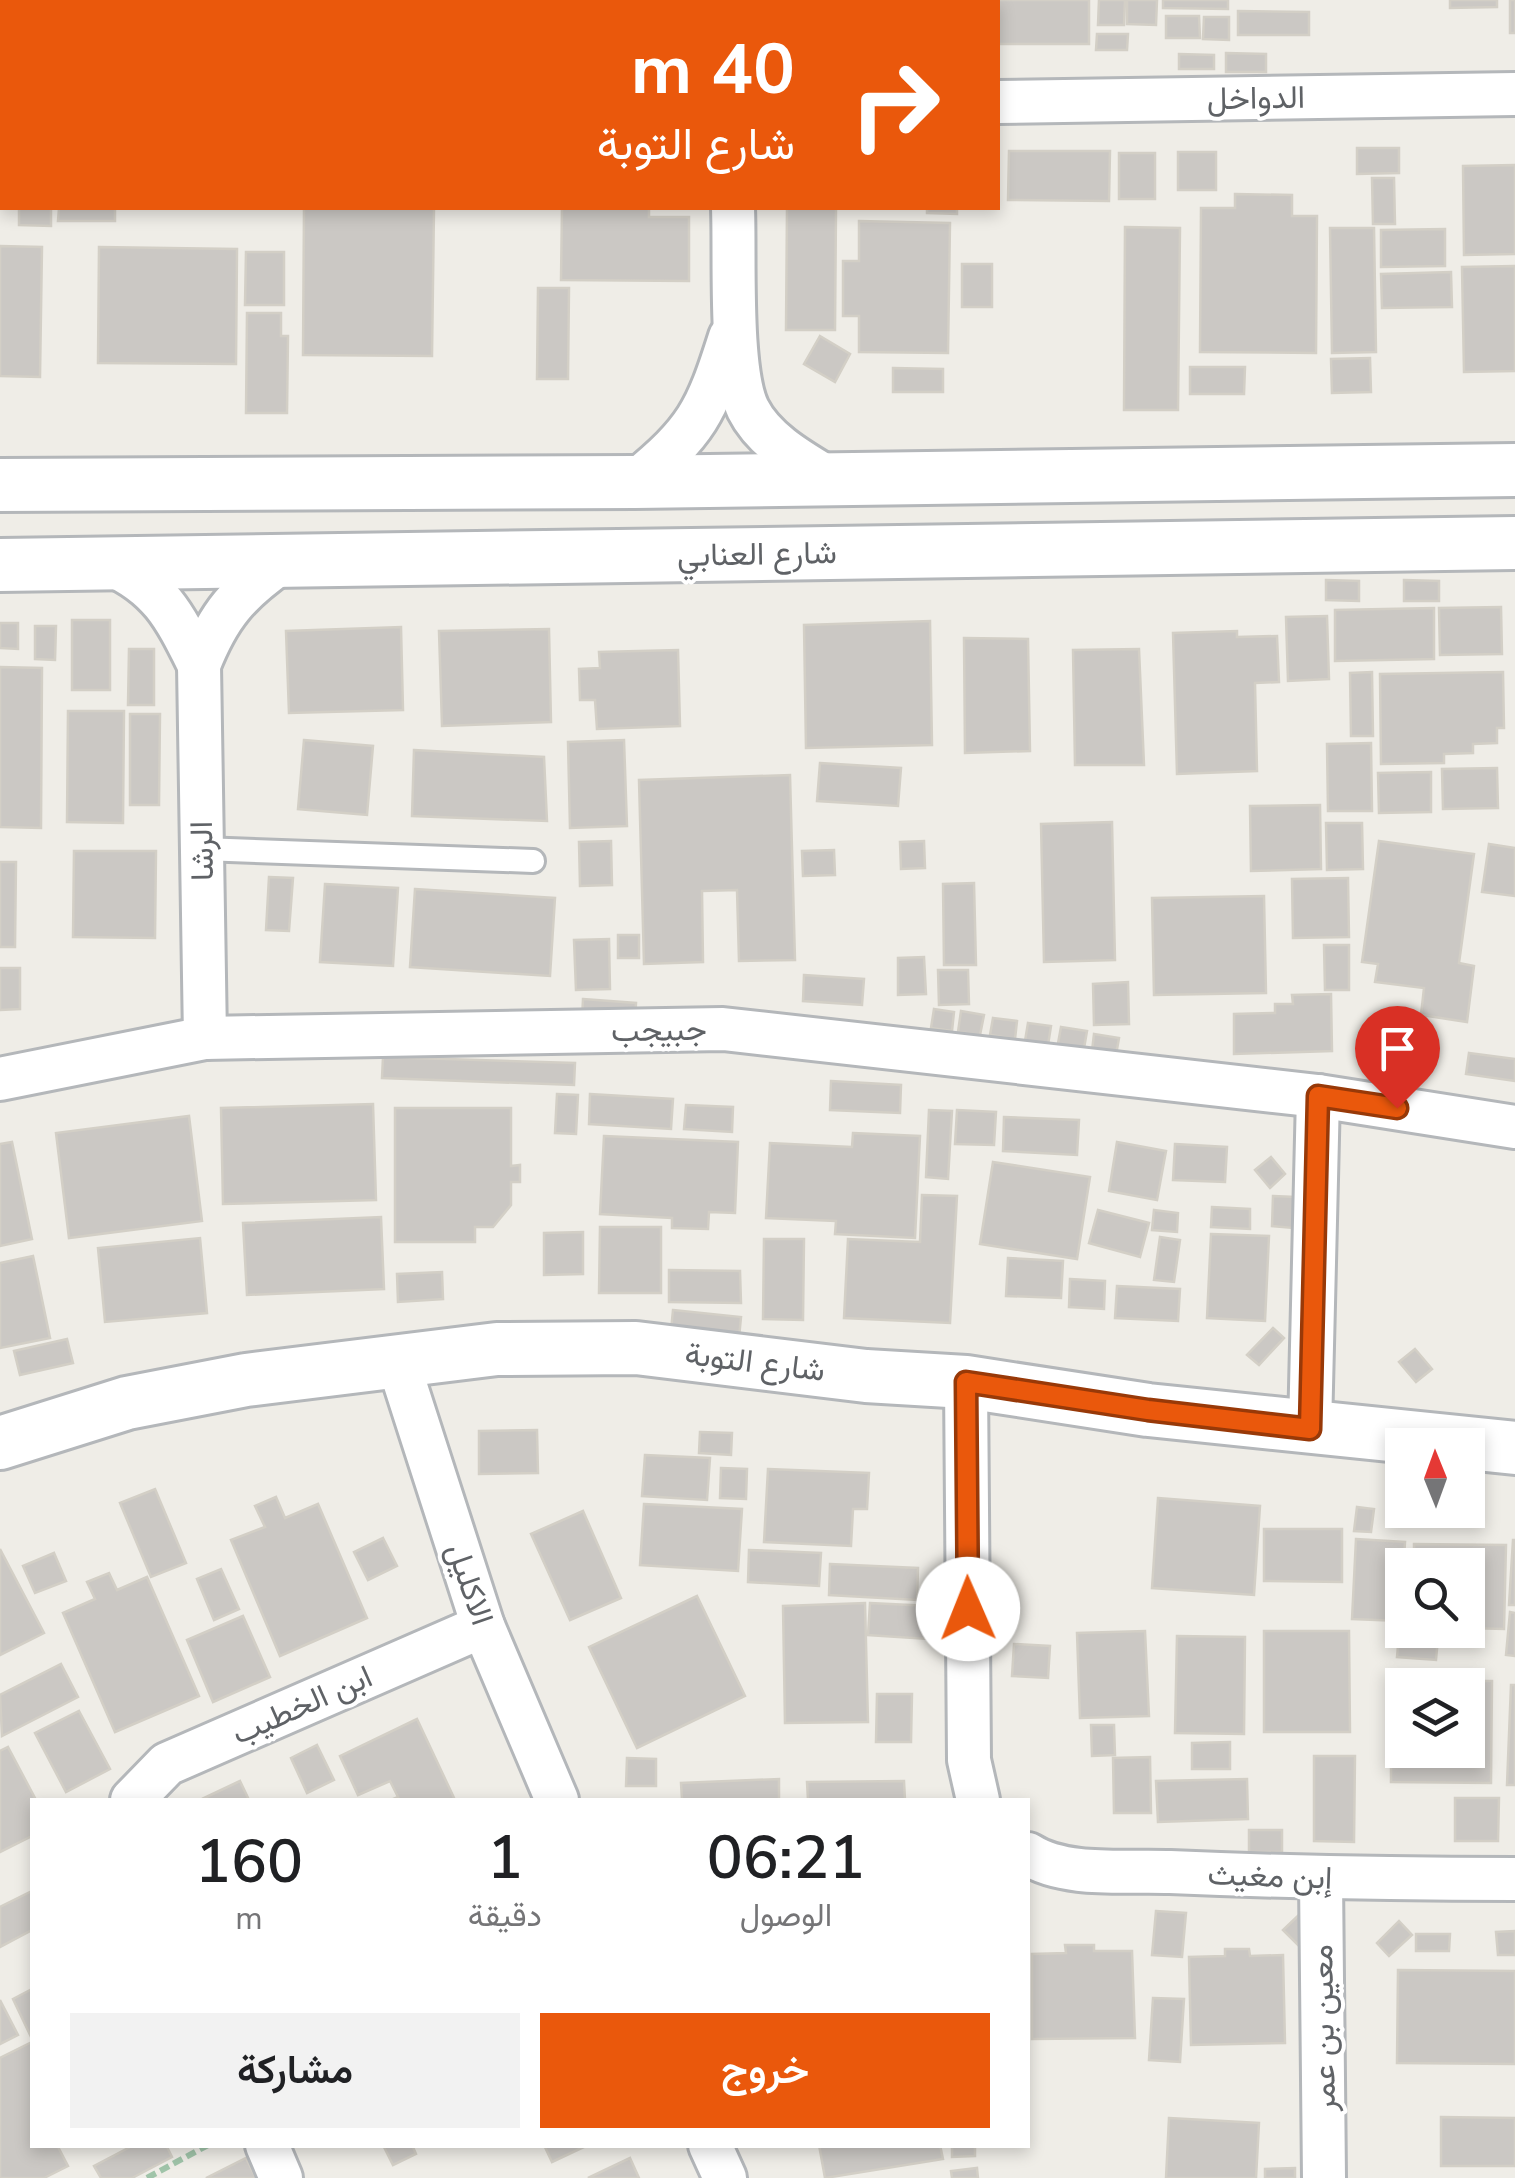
<!DOCTYPE html>
<html lang="ar">
<head>
<meta charset="utf-8">
<style>
  :root { --surface:#fff; --page:#f2f2f2; --text:#202124; --muted:#757577; --accent:#ea580c }
  body { margin:0; font-family:"Nunito Sans",Vazirmatn,sans-serif; background:var(--page); color:var(--text); direction:rtl; height:100vh; display:flex; flex-direction:column; font-size:38px; white-space:nowrap }
  * { box-sizing:border-box; margin:0 }
  p { font-size:32px; color:var(--muted) }
  .icon { flex:none; width:55px; height:55px; fill:none; stroke:currentColor; stroke-width:2; stroke-linecap:round; stroke-linejoin:round }
  .map { position:relative; flex:1; overflow:hidden; direction:ltr }
  .details { position:absolute; left:30px; top:1798px; width:1000px; height:350px; display:flex; flex-direction:column; background:var(--surface); border-radius:0px; box-shadow:0 5px 15px #0003; direction:rtl }
  .details>* { flex:none }
  .top-card { position:absolute; left:0px; top:0px; width:1000px; height:210px; box-shadow:0 5px 15px #0003; direction:rtl; background:#ea580c; color:#fff; overflow:hidden }
  .needle { width:65px; rotate:359deg }
  .fabs { position:absolute; left:1385px; top:1428px; display:grid; gap:20px }
  .fabs a { display:grid; place-items:center; width:100px; height:100px; border-radius:0px; background:var(--surface); box-shadow:0 5px 15px #0003; font-size:50px }
  .pin { position:absolute; display:grid; place-items:center; width:85px; height:85px; color:#fff; margin:-102px -42px; border-radius:50% 50% 50% 0; rotate:-45deg; box-shadow:0 0 10px #0007 }
  .pin .icon { rotate:45deg }
  .me { position:absolute; width:110px; margin:-55px; rotate:359deg; stroke-linejoin:round; filter:drop-shadow(0 0 8px #0008) }
  .turn { display:flex; align-items:center; gap:35px; height:210px; padding:0 40px; font-size:45px }
  .turn .icon { width:130px; height:130px; stroke-width:2.5 }
  .turn b { display:block; font-size:70px; line-height:85px }
  .eta { display:flex; justify-content:space-evenly; align-items:center; height:170px; text-align:center }
  .eta b { font-size:60px; font-weight:600; line-height:70px }
  .button { display:flex; gap:20px; margin-top:auto; padding:20px 40px }
  .button a { flex:1; height:115px; border-radius:0px; background:var(--accent); color:#fff; font-size:40px; font-weight:600; line-height:115px; text-align:center }
  .button a+a { background:var(--page); color:var(--text) }
  .map>svg:first-child { display:block }
  .building { fill:#cbc8c4; stroke:#d3cfc6; stroke-width:2.5; fill-rule:evenodd }
  .lines { fill:none; stroke-linecap:round; stroke-linejoin:round }
  .service-casing { stroke:#b4b7ba; stroke-width:28 }
  .minor-casing { stroke:#b4b7ba; stroke-width:48 }
  .tertiary-casing { stroke:#b4b7ba; stroke-width:58 }
  .path { stroke:#a0c4a9; stroke-width:6; stroke-dasharray:10 5; stroke-linecap:butt }
  .service { stroke:#fff; stroke-width:22 }
  .minor { stroke:#fff; stroke-width:42 }
  .tertiary { stroke:#fff; stroke-width:52 }
  .route-casing { stroke:#983908; stroke-width:25 }
  .route { stroke:#ea580c; stroke-width:18 }
  .labels { text-anchor:middle; dominant-baseline:central; stroke-width:8; stroke-linejoin:round; paint-order:stroke }
  .street-label { font-size:32px; fill:#5f6266; stroke:#fff }
</style>
</head>
<body>
<div class="map">
<svg width="1515" height="2178" viewBox="0 0 1515 2178">
  <rect width="100%" height="100%" fill="#efede7"/>
  <!-- building -->
  <g class="building">
    <rect x="15" y="0" width="43" height="2"/>
    <rect x="510" y="0" width="124" height="2"/>
    <path d="M782,0H874V2L782,1Z"/>
    <path d="M973,0H1089V44H998V2Z"/>
    <path d="M1099,0H1125L1124,25H1098Z"/>
    <path d="M1127,0H1157L1156,25L1127,24Z"/>
    <path d="M1163,0H1228V9L1163,8Z"/>
    <path d="M1450,0H1497V7L1450,8Z"/>
    <rect x="1510" y="0" width="5" height="33"/>
    <path d="M1238,11L1309,12V35H1238Z"/>
    <path d="M1166,16H1199L1200,38H1166Z"/>
    <path d="M1204,17H1229V40L1203,39Z"/>
    <path d="M1097,34H1128L1127,50H1096Z"/>
    <path d="M1226,53L1266,54V72H1226Z"/>
    <path d="M1179,54L1214,55V69H1179Z"/>
    <path d="M1357,148H1399V173L1357,174Z"/>
    <path d="M1009,151H1110L1109,201L1008,200Z"/>
    <rect x="1178" y="152" width="38" height="38"/>
    <rect x="1119" y="153" width="36" height="46"/>
    <path d="M1515,165V254L1464,255L1463,166Z"/>
    <path d="M1372,178H1394L1395,224H1373Z"/>
    <path d="M1235,194L1292,195V216H1317L1316,353L1200,352L1201,208H1235Z"/>
    <path d="M19,208H51V226L19,225Z"/>
    <path d="M59,208H115V221H58Z"/>
    <path d="M304,208H434L432,356L303,355Z"/>
    <path d="M562,208H649V217H689V281L561,280Z"/>
    <path d="M787,208H836L835,330H786Z"/>
    <path d="M927,208H957V214L927,213Z"/>
    <path d="M859,221L950,223L948,353L859,352V316H843V261H859Z"/>
    <path d="M1125,227L1180,228L1178,410H1124Z"/>
    <path d="M1330,228H1374L1376,352L1332,353Z"/>
    <path d="M1445,229V266L1381,267V230Z"/>
    <path d="M0,246L42,247L40,377L0,376Z"/>
    <path d="M99,247L237,249L236,364L98,363Z"/>
    <path d="M246,252H284V305H245Z"/>
    <rect x="962" y="264" width="30" height="43"/>
    <path d="M1515,266V371L1464,372L1462,267Z"/>
    <path d="M1451,272L1452,307L1382,308L1381,274Z"/>
    <path d="M538,288H569L568,379H537Z"/>
    <path d="M247,313H281V336H288L287,413H246Z"/>
    <path d="M820,336L850,354L835,382L804,364Z"/>
    <path d="M1370,358L1371,392L1332,393L1331,359Z"/>
    <path d="M1190,367H1245L1244,394H1190Z"/>
    <path d="M893,368L943,369V392H893Z"/>
    <path d="M1326,580L1359,581V601L1326,600Z"/>
    <path d="M1404,580L1439,581V601H1404Z"/>
    <path d="M1501,607L1502,654L1440,655L1439,608Z"/>
    <path d="M1434,608V659L1335,661V610Z"/>
    <path d="M1327,616L1329,679L1288,681L1286,617Z"/>
    <rect x="72" y="620" width="38" height="70"/>
    <path d="M930,621L932,745L806,748L804,625Z"/>
    <path d="M0,623H18V649L0,648Z"/>
    <path d="M35,626H56L55,660L35,659Z"/>
    <path d="M401,627L403,710L289,713L286,631Z"/>
    <path d="M549,629L551,722L442,726L439,631Z"/>
    <path d="M1237,631V637L1277,636L1279,682L1255,683L1257,771L1177,774L1173,633Z"/>
    <path d="M964,638L1028,639L1030,751L965,753Z"/>
    <path d="M129,649H154V705H128Z"/>
    <path d="M1139,649L1144,765H1075L1073,650Z"/>
    <path d="M678,650L680,726L597,729L595,700H580L579,669L600,668L599,652Z"/>
    <path d="M0,667L42,668L41,828L0,827Z"/>
    <path d="M1372,672L1373,736H1351L1350,673Z"/>
    <path d="M1503,672L1504,728H1497V743L1473,744V753L1444,754V763L1381,764L1380,674Z"/>
    <path d="M68,711H124L123,823L67,822Z"/>
    <path d="M130,714H160L159,805H130Z"/>
    <path d="M304,740L373,746L367,815L298,809Z"/>
    <path d="M624,740L627,826L570,828L568,742Z"/>
    <path d="M1371,743L1372,811H1328L1327,744Z"/>
    <path d="M414,750L544,757L547,821L412,816Z"/>
    <path d="M820,763L901,768L898,806L817,801Z"/>
    <path d="M1497,768L1498,808L1443,809L1442,769Z"/>
    <path d="M1431,772V812L1379,813L1378,773Z"/>
    <path d="M790,775L795,960L739,961L737,890L702,891L703,962L644,964L639,780Z"/>
    <path d="M1320,805L1321,869L1251,871L1250,806Z"/>
    <path d="M1112,822L1115,960L1044,962L1041,824Z"/>
    <path d="M1326,823H1362L1363,869L1327,870Z"/>
    <path d="M611,841L612,885L580,886L579,842Z"/>
    <path d="M924,841L925,868L901,869L900,842Z"/>
    <path d="M1379,841L1474,854L1459,963L1474,966L1467,1022L1421,1015L1424,988L1375,982L1378,964L1362,962Z"/>
    <path d="M1489,844L1515,848V896L1482,892Z"/>
    <path d="M834,850L835,875L803,876L802,851Z"/>
    <path d="M74,851H156L155,938L73,937Z"/>
    <path d="M0,862H16L15,947H0Z"/>
    <path d="M269,877L293,878L289,931L266,930Z"/>
    <path d="M1348,878L1349,937L1293,938L1292,879Z"/>
    <path d="M974,883L976,965H944L943,884Z"/>
    <path d="M325,884L398,888L393,966L320,962Z"/>
    <path d="M415,889L555,898L550,976L410,967Z"/>
    <path d="M1264,896L1266,993L1154,995L1152,898Z"/>
    <rect x="618" y="935" width="21" height="23"/>
    <path d="M609,939L610,989L576,990L574,940Z"/>
    <path d="M1324,945H1349V990H1325Z"/>
    <path d="M924,957L926,994L898,995V958Z"/>
    <path d="M0,968H20V1009L0,1010Z"/>
    <path d="M938,970H968L969,1004L939,1005Z"/>
    <path d="M804,975L864,979L862,1005L803,1001Z"/>
    <path d="M1128,982L1129,1024L1094,1025L1093,984Z"/>
    <path d="M1331,994L1332,1051L1234,1054V1014L1275,1013V1004H1293L1292,995Z"/>
    <path d="M583,999L636,1003L635,1022L582,1019Z"/>
    <path d="M934,1009L954,1012L952,1031L931,1028Z"/>
    <path d="M961,1011L984,1015L980,1035L958,1032Z"/>
    <path d="M993,1018L1017,1021L1015,1039L990,1035Z"/>
    <path d="M1028,1023L1051,1026L1048,1045L1025,1041Z"/>
    <path d="M1061,1027L1087,1031L1083,1054L1057,1049Z"/>
    <path d="M1094,1034L1119,1038L1116,1055L1092,1051Z"/>
    <path d="M1469,1053L1515,1059V1081L1466,1074Z"/>
    <path d="M383,1057L575,1063L574,1085L382,1078Z"/>
    <path d="M831,1081L901,1085L900,1113L830,1110Z"/>
    <path d="M557,1094L578,1095L576,1134L555,1133Z"/>
    <path d="M590,1094L673,1099L671,1129L589,1124Z"/>
    <path d="M373,1104L376,1200L223,1204L221,1108Z"/>
    <path d="M686,1105L733,1107L732,1132L684,1129Z"/>
    <path d="M395,1108H511V1166L520,1165V1182H511V1205L493,1227H475V1242H395Z"/>
    <path d="M929,1110L952,1111L948,1179L926,1177Z"/>
    <path d="M957,1110L996,1112L994,1145L955,1144Z"/>
    <path d="M189,1116L202,1221L69,1238L56,1133Z"/>
    <path d="M1004,1117L1079,1120L1077,1155L1003,1151Z"/>
    <path d="M853,1133L920,1136L915,1238L835,1234L836,1221L766,1218L770,1143L852,1147Z"/>
    <path d="M604,1136L738,1142L735,1213L709,1212L708,1229L672,1228V1218L600,1214Z"/>
    <path d="M12,1142L32,1239L0,1246V1144Z"/>
    <path d="M1117,1142L1166,1151L1157,1200L1109,1191Z"/>
    <path d="M1175,1144L1227,1147L1225,1182L1173,1180Z"/>
    <path d="M1271,1157L1285,1174L1270,1188L1255,1170Z"/>
    <path d="M993,1162L1090,1177L1077,1259L980,1244Z"/>
    <path d="M922,1195L957,1196L950,1323L844,1318L848,1239L920,1242Z"/>
    <path d="M1273,1196L1295,1197L1293,1228L1272,1226Z"/>
    <path d="M1212,1207L1250,1209V1229L1211,1227Z"/>
    <path d="M1098,1210L1149,1223L1140,1257L1089,1243Z"/>
    <path d="M1154,1210L1178,1213L1177,1232L1152,1230Z"/>
    <path d="M381,1217L384,1289L247,1295L243,1223Z"/>
    <path d="M600,1227H661V1293H599Z"/>
    <path d="M583,1232V1274L544,1275V1233Z"/>
    <path d="M1211,1234L1269,1236L1265,1321L1207,1318Z"/>
    <path d="M1160,1237L1180,1240L1174,1282L1154,1280Z"/>
    <path d="M200,1238L207,1313L105,1322L98,1248Z"/>
    <path d="M764,1239H804L803,1320L763,1319Z"/>
    <path d="M33,1256L50,1338L0,1348V1263Z"/>
    <path d="M1008,1258L1063,1261L1061,1298L1006,1296Z"/>
    <path d="M669,1270L740,1271L741,1303L669,1302Z"/>
    <path d="M442,1272L443,1299L398,1302L397,1274Z"/>
    <path d="M1070,1279L1105,1281L1104,1309L1069,1307Z"/>
    <path d="M1117,1286L1180,1289L1178,1321L1115,1318Z"/>
    <path d="M673,1310L741,1317L739,1338L671,1331Z"/>
    <path d="M1273,1328L1284,1338L1259,1365L1247,1355Z"/>
    <path d="M67,1339L73,1363L20,1375L14,1351Z"/>
    <path d="M1415,1349L1432,1369L1416,1382L1399,1362Z"/>
    <path d="M537,1430L538,1473L479,1474V1431Z"/>
    <path d="M700,1432L732,1433L731,1455L699,1453Z"/>
    <path d="M645,1455L710,1458L707,1500L642,1496Z"/>
    <path d="M721,1468L747,1469L746,1499L720,1498Z"/>
    <path d="M768,1469L869,1473L867,1509H853L851,1546L764,1542Z"/>
    <path d="M155,1489L186,1563L151,1577L120,1503Z"/>
    <path d="M276,1497L285,1518L318,1504L367,1618L280,1656L231,1540L265,1527L255,1506Z"/>
    <path d="M1158,1498L1260,1506L1254,1595L1152,1588Z"/>
    <path d="M644,1504L742,1509L738,1571L640,1565Z"/>
    <path d="M1357,1507L1374,1509L1371,1532L1354,1531Z"/>
    <path d="M583,1511L621,1598L570,1620L531,1534Z"/>
    <path d="M1264,1529H1342V1582L1264,1581Z"/>
    <path d="M383,1538L397,1566L368,1580L354,1552Z"/>
    <path d="M1356,1539L1405,1542L1400,1621L1352,1619Z"/>
    <path d="M1513,1540H1515V1605H1509Z"/>
    <path d="M1414,1544L1506,1545L1504,1629L1468,1628V1565H1414Z"/>
    <path d="M0,1549L44,1633L0,1655Z"/>
    <path d="M749,1550L821,1553L819,1586L748,1582Z"/>
    <path d="M54,1553L66,1581L35,1593L23,1566Z"/>
    <path d="M830,1564L918,1568L917,1600L829,1595Z"/>
    <path d="M221,1569L239,1609L214,1620L197,1579Z"/>
    <path d="M109,1573L117,1590L147,1577L199,1696L115,1732L63,1613L95,1599L87,1582Z"/>
    <path d="M697,1596L745,1696L637,1748L589,1647Z"/>
    <path d="M865,1603L868,1722L785,1723L783,1606Z"/>
    <path d="M870,1603L930,1606L928,1639L868,1635Z"/>
    <path d="M1510,1612L1515,1613V1656L1506,1655Z"/>
    <path d="M243,1616L270,1677L213,1702L187,1640Z"/>
    <path d="M1145,1631L1149,1716L1080,1718L1077,1633Z"/>
    <path d="M1264,1631H1349L1350,1732H1264Z"/>
    <path d="M1399,1634L1438,1638L1436,1660L1397,1657Z"/>
    <path d="M1177,1636L1245,1637L1244,1734L1175,1733Z"/>
    <path d="M1014,1644L1050,1646L1048,1678L1012,1676Z"/>
    <path d="M61,1664L78,1697L2,1736L0,1695Z"/>
    <path d="M1391,1681H1492L1491,1783L1391,1782ZM1402,1685H1468V1750H1402Z"/>
    <path d="M1511,1685H1515V1785H1507Z"/>
    <path d="M877,1694H912L911,1742H876Z"/>
    <path d="M79,1711L110,1769L66,1792L35,1733Z"/>
    <path d="M417,1719L455,1800H391L398,1797L390,1781L358,1795L340,1756Z"/>
    <path d="M1091,1725H1114L1115,1755L1092,1756Z"/>
    <path d="M1230,1742V1769H1192V1743Z"/>
    <path d="M317,1745L334,1780L307,1793L291,1758Z"/>
    <path d="M8,1747L36,1800H32V1836L0,1852V1751Z"/>
    <path d="M1314,1756H1355L1354,1842L1314,1841Z"/>
    <path d="M1150,1757L1151,1813H1114L1113,1758Z"/>
    <path d="M627,1758L656,1759V1786H626Z"/>
    <path d="M779,1779V1800H682L681,1783Z"/>
    <path d="M1247,1779L1248,1819L1158,1822L1156,1781Z"/>
    <path d="M240,1781L249,1800L202,1799Z"/>
    <path d="M904,1781L905,1800H808L807,1782Z"/>
    <path d="M1455,1798H1499L1498,1841H1455Z"/>
    <rect x="1249" y="1830" width="33" height="22"/>
    <path d="M32,1891V1930L0,1947V1907Z"/>
    <path d="M1156,1911L1186,1913L1182,1957L1152,1955Z"/>
    <path d="M1301,1913V1948L1283,1930Z"/>
    <path d="M1399,1921L1412,1935L1389,1956L1377,1943Z"/>
    <path d="M1515,1931V1955H1498L1496,1932Z"/>
    <path d="M1416,1934H1450L1449,1951H1416Z"/>
    <path d="M1065,1945H1094V1951H1132L1135,2038L1032,2039V1954L1066,1953Z"/>
    <path d="M1225,1949H1249L1250,1956L1283,1955L1285,2043L1191,2045L1189,1957L1225,1956Z"/>
    <path d="M1398,1970L1515,1971V2064L1397,2063Z"/>
    <path d="M32,1989V2039L13,1999Z"/>
    <path d="M1153,1998L1184,1999L1180,2062L1149,2060Z"/>
    <path d="M0,2000L18,2035L0,2044Z"/>
    <path d="M32,2042V2145H57L68,2166L44,2178H0V2058Z"/>
    <path d="M1441,2117L1515,2118V2166H1441Z"/>
    <path d="M1169,2118L1259,2123L1256,2178H1166Z"/>
    <path d="M134,2145H166L172,2157L132,2178H101L94,2166Z"/>
    <path d="M383,2145H412L416,2154L393,2165Z"/>
    <path d="M544,2145H588L552,2162Z"/>
    <path d="M819,2145H940L943,2159L825,2178Z"/>
    <path d="M952,2145H975V2156L952,2157Z"/>
    <path d="M246,2158L256,2178H206Z"/>
    <path d="M630,2158L639,2178H588Z"/>
    <path d="M977,2168L978,2178H952L951,2171Z"/>
    <path d="M1295,2168V2178H1265V2169Z"/>
  </g>
  <g class="lines">
    <defs>
      <path id="service" d="M202,849L533,861"/>
      <g id="minor">
        <path d="M261,0V2"/>
        <path d="M728,0V2"/>
        <path d="M998,102L1515,94"/>
        <path d="M0,129H2"/>
        <path d="M733,208C735,256 729,369 748,409C764,441 800,461 830,479"/>
        <path d="M635,482C697,431 706,413 730,337"/>
        <path d="M110,564C161,587 175,617 199,665"/>
        <path d="M205,1038L199,665C219,614 238,593 283,561"/>
        <path d="M0,1079L205,1038L723,1029L1318,1096L1515,1127"/>
        <path d="M398,1362L483,1626L557,1800"/>
        <path d="M966,1382L969,1760L978,1800"/>
        <path d="M1310,1429L1318,1096"/>
        <path d="M132,1800L167,1764L483,1626"/>
        <path d="M1028,1854C1065,1878 1127,1870 1170,1872C1285,1877 1400,1879 1515,1879"/>
        <path d="M1321,1879L1324,2178"/>
        <path d="M267,2145L281,2178"/>
        <path d="M710,2145L725,2178"/>
      </g>
      <g id="tertiary">
        <path d="M0,485L635,482L1515,470"/>
        <path d="M0,565L1515,543"/>
        <path d="M0,1443L127,1403L246,1380L497,1349L636,1348L866,1376L966,1382L1148,1410L1515,1448"/>
      </g>
    </defs>
    <!-- service casing -->
    <use href="#service" class="service-casing"/>
    <!-- minor casing -->
    <use href="#minor" class="minor-casing"/>
    <!-- tertiary casing -->
    <use href="#tertiary" class="tertiary-casing"/>
    <!-- path -->
    <path class="path" d="M147,2178L208,2145"/>
    <!-- service -->
    <use href="#service" class="service"/>
    <!-- minor -->
    <use href="#minor" class="minor"/>
    <!-- tertiary -->
    <use href="#tertiary" class="tertiary"/>
  </g>
  <g class="lines">
    <defs>
      <path id="route" d="M968,1609L966,1382L1148,1410L1310,1429L1318,1096L1397,1108"/>
    </defs>
    <!-- route casing -->
    <use href="#route" class="route-casing"/>
    <!-- route -->
    <use href="#route" class="route"/>
  </g>
  <g class="labels">
    <!-- street labels -->
    <g class="street-label">
      <text transform="translate(1256 98) rotate(-1)">الدواخل</text>
      <text transform="translate(757 554) rotate(-1)">شارع العنابي</text>
      <text transform="translate(202 851) rotate(-91)">الرشا</text>
      <text transform="translate(659 1030) rotate(-1)">جبيجب</text>
      <text transform="translate(755 1362) rotate(7)">شارع التوبة</text>
      <text transform="translate(470 1584) rotate(71)">الاكليل</text>
      <text transform="translate(302 1705) rotate(-24)">ابن الخطيب</text>
      <text transform="translate(1270 1876) rotate(2)">إبن مغيث</text>
      <text transform="translate(1323 2028) rotate(-91)">معين بن عمر</text>
    </g>
  </g>
</svg>
<div class="fabs">
<a><svg class="needle" viewBox="-14 -14 28 28"><path d="M0-13l5 13h-10z" fill="#e53935"/><path d="M0 13l5-13h-10z" fill="#757577"/></svg></a>
<a><svg class="icon" aria-label="search" viewBox="0 0 24 24"><circle cx="10" cy="10" r="6"/><path d="M15 15l6 6"/></svg></a>
<a><svg class="icon" aria-label="layers" viewBox="0 0 24 24"><path d="M12 4l9 5-9 5-9-5zM3 14l9 5 9-5"/></svg></a>
</div>
<div class="pin" style="left:1397px;top:1108px;background:#d93025"><svg class="icon" aria-label="arrive" viewBox="0 0 24 24"><path d="M6 21V4h12l-3 4 3 4H6"/></svg></div>
<svg class="me" style="left:968px;top:1609px" viewBox="-20 -20 40 40"><circle r="19" fill="#fff"/><path d="M0-13L10 11 0 6-10 11z" fill="#ea580c"/></svg>
<div class="top-card">
<div class="turn"><svg class="icon" aria-label="right" viewBox="0 0 24 24"><path d="M7 20v-9h11M14 6l5 5-5 5"/></svg><div><b>40 m</b>شارع التوبة</div></div>
</div>
<section class="details">
<div class="eta">
<div><b>06:21</b><p>الوصول</p></div>
<div><b>1</b><p>دقيقة</p></div>
<div><b>160</b><p>m</p></div>
</div>
<div class="button"><a>خروج</a><a>مشاركة</a></div>
</section>
</div>
</body>
</html>
